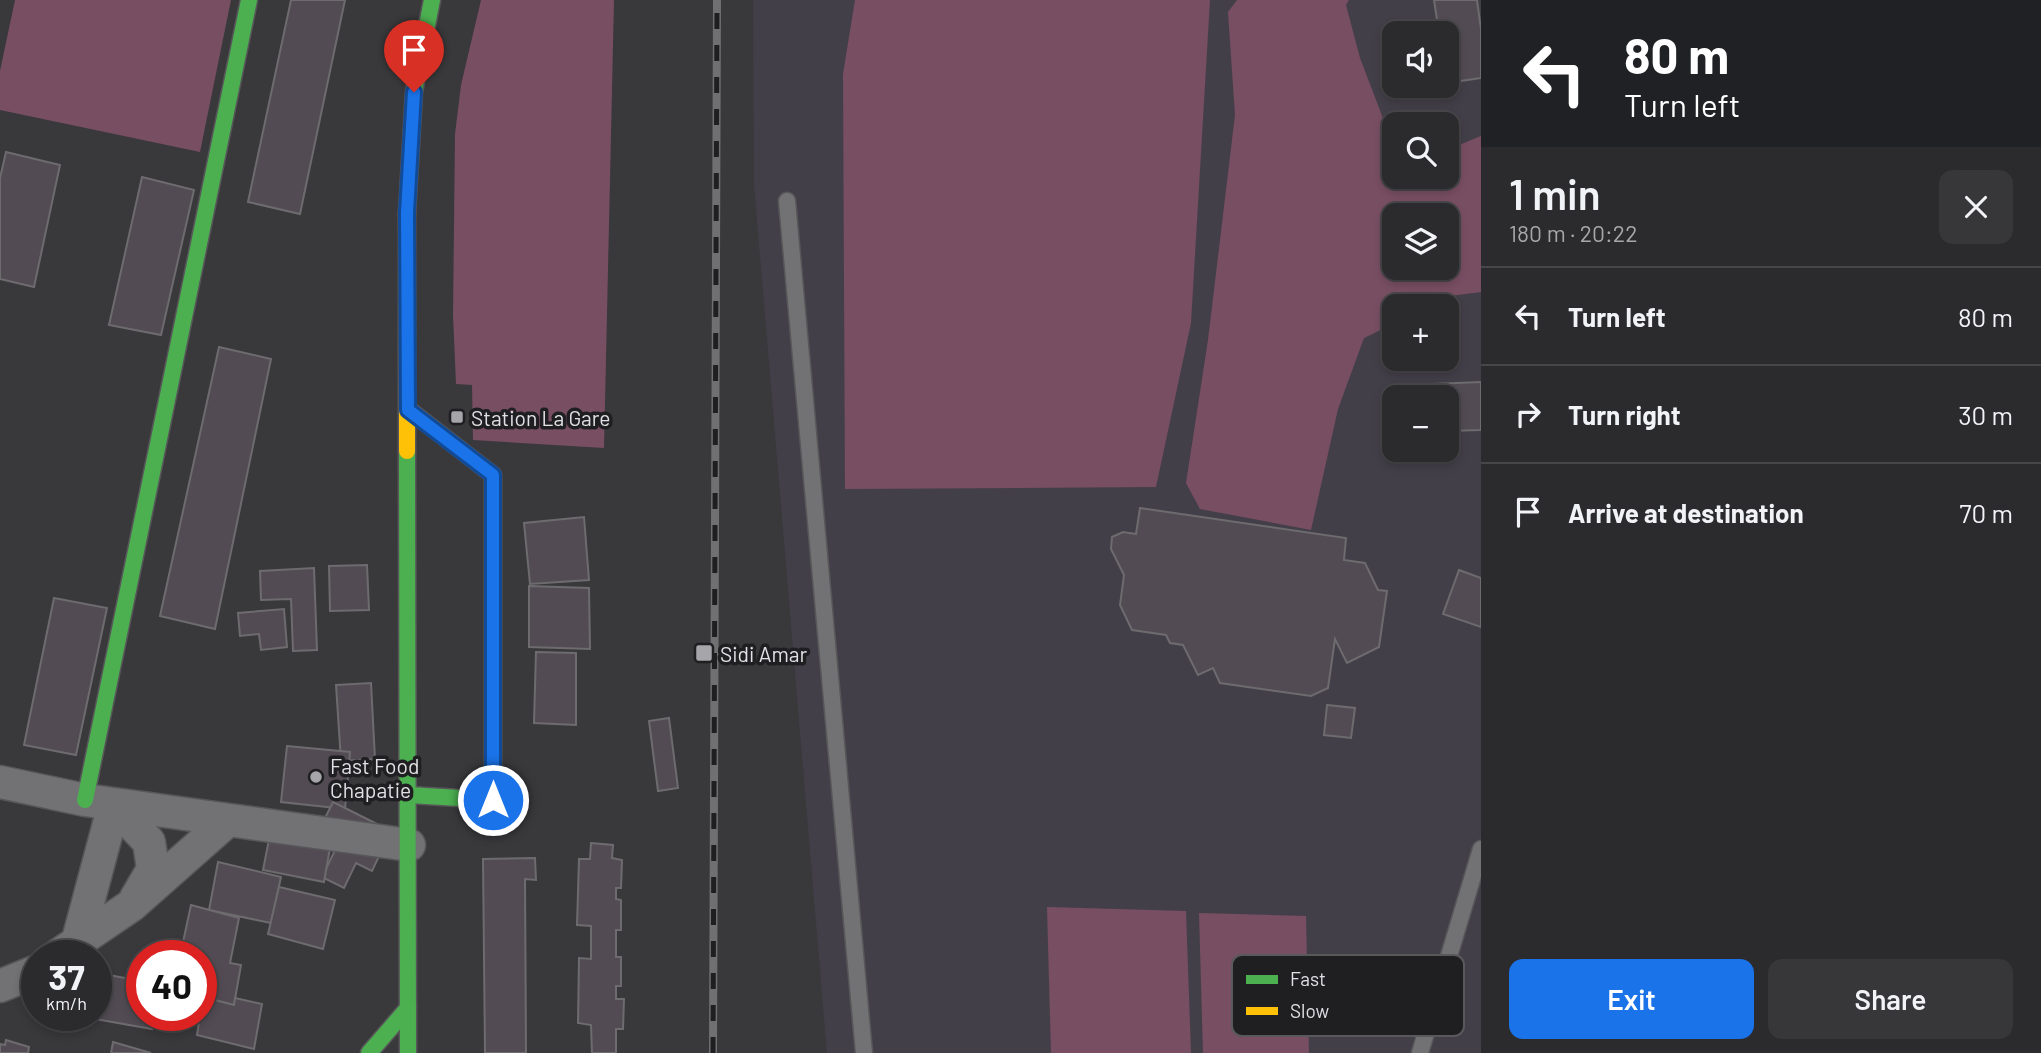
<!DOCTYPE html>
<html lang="en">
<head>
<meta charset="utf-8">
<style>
  :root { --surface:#2b2a2c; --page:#373638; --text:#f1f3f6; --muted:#a6a7a9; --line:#474648; --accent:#1a73e8 }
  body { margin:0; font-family:Barlow,sans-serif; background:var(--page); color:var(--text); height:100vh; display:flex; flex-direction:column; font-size:26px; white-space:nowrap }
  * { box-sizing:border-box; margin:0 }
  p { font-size:23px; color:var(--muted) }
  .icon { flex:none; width:38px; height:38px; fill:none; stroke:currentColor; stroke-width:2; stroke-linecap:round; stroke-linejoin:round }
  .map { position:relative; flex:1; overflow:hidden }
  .details { display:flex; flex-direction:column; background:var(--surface); width:560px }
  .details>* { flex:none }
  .guide { background:#202124; color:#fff; overflow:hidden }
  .fabs { position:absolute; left:1382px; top:21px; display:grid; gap:14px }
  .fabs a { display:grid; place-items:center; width:77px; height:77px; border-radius:14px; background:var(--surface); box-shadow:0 4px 10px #0003,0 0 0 2px var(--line); font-size:35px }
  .speed { position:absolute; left:21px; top:940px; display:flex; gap:14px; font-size:35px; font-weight:700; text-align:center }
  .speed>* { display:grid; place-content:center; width:91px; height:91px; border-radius:50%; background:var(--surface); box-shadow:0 4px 10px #0003,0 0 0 2px var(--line); line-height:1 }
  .speed small { font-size:18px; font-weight:400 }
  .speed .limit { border:10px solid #d22; background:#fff; color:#111 }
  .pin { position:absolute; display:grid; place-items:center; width:60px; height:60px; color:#fff; margin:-72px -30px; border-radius:50% 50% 50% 0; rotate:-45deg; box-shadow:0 0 7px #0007 }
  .pin .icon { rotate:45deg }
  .me { position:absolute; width:77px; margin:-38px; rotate:0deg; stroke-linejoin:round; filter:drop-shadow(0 0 5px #0008) }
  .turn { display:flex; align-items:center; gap:24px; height:147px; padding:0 28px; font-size:32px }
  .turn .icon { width:91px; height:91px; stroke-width:2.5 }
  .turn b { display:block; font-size:49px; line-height:60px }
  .round { display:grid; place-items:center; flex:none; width:74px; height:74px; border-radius:14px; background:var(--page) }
  .head { display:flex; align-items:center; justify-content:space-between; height:119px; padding:0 28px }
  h1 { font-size:42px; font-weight:600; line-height:52px }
  .action { display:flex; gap:14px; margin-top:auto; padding:14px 28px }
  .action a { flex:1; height:80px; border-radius:14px; background:var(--accent); color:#fff; font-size:28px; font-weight:600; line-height:80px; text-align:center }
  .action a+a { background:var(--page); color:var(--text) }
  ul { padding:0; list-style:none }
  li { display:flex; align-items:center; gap:21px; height:98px; padding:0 28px; border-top:2px solid var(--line) }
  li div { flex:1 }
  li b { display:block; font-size:26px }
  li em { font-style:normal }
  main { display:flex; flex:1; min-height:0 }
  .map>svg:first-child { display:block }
  .built { fill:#433f49; fill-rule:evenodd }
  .green { fill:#784e63; fill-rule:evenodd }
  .building { fill:#524b54; stroke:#6d6b6e; stroke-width:2 }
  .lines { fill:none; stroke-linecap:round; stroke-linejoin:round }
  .lane-casing { stroke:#575659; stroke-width:19 }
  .street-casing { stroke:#575659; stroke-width:35 }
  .fast-casing { stroke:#575659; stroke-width:19 }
  .slow-casing { stroke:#575659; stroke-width:19 }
  .lane { stroke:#727173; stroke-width:16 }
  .street { stroke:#727173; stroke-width:32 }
  .fast { stroke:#4caf50; stroke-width:16 }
  .slow { stroke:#ffc107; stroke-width:16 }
  .rail-casing { stroke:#706f71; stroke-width:8 }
  .rail { stroke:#1f1f21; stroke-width:5; stroke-dasharray:16; stroke-linecap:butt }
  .route-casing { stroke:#114b97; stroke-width:18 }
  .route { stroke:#1a73e8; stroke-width:12 }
  .poi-dot { fill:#a6a5a9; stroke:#1f1f21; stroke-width:2.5 }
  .labels { text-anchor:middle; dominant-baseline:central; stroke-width:7; stroke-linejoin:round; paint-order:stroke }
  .poi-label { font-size:21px; fill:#e1e0e4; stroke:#1f1f21; text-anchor:start }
  .key { fill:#1f1f21; stroke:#59595c; stroke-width:2 }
  .key-label { font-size:19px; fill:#e1e0e4 }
</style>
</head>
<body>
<main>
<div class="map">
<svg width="1481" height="1053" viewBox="0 0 1481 1053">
  <rect width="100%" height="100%" fill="#39383b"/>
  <!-- built -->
  <path class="built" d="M753,0H1481V1053H827L754,185ZM1395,33H1447V86H1395ZM1395,124H1447V177H1395ZM1395,215H1447V268H1395ZM1395,306H1447V359H1395ZM1395,397H1447V450H1395Z"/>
  <!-- green -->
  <g class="green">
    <path d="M15,0H231L200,152L0,110V71Z"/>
    <path d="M481,0H614L604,448L473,440L472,385L456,384L453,315L455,134L461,85Z"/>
    <path d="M855,0H1210L1191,323L1156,487L845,489L843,74Z"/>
    <path d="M1237,0H1349L1346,5L1360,58L1389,134L1395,137V177H1447V150L1481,136V292L1450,296L1429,306H1395V323L1364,338L1338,409L1311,530L1200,509L1186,483L1208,340L1235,115L1228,12ZM1447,215V268H1395V215Z"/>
    <path d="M1047,907L1186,911L1191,1053H1051Z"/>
    <path d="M1199,913L1306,916L1309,1053H1203Z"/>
  </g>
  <!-- building -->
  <g class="building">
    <path d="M291,0H345L300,214L248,202Z"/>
    <path d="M1434,0H1477L1481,29V78L1447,83V33H1439Z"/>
    <path d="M6,152L60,165L34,287L0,279V178Z"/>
    <path d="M142,177L194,190L161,335L109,325Z"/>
    <path d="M219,347L271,359L215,629L160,616Z"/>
    <path d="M1481,382V430L1447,431V397H1409L1408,385Z"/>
    <path d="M1140,508L1346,538L1344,560L1365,563L1378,590L1387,591L1379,647L1347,663L1335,639L1328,688L1311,696L1220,683L1213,668L1198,675L1183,645L1170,643L1166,635L1132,630L1120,605L1124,575L1111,549L1112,537L1123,532L1136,534Z"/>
    <path d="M584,517L589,580L530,584L524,523Z"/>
    <path d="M367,565L369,610L330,611L329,566Z"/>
    <path d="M314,568L317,650L293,651L291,599L261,600L260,571Z"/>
    <path d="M1459,570L1481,578V627L1443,614Z"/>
    <path d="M529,586L589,588L590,649L529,647Z"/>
    <path d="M54,598L107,608L76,755L24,745Z"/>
    <path d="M284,609L287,647L261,650L259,634L240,636L238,613Z"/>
    <path d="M536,652L576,653V725L534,723Z"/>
    <path d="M371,683L375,759L341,761L336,685Z"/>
    <path d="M1327,705L1355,708L1351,738L1324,735Z"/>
    <path d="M669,718L678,788L658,791L649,721Z"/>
    <path d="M287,746L350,752L345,809L281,802Z"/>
    <path d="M333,802L391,831L372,871L356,863L344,888L322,877L342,836L321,826Z"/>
    <path d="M273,819L333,831L324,882L263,870Z"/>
    <path d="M591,843L613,845L612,858L622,860L621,888H616V899L621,900V930H616V957H621V986H616V999H624L623,1029H616V1053H592L591,1025L578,1023L579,958L591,959V926L577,925L579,859H590Z"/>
    <path d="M535,858L536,880L525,879L526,1053H485L483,859Z"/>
    <path d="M218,862L281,877L271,923L209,910Z"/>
    <path d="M279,887L335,900L323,949L268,934Z"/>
    <path d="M191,905L239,918L230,963L241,965L234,1005L203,997L208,968L201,966V956H180Z"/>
    <path d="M103,974L142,981V1015H155L152,1029L95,1019Z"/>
    <path d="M203,997L234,1005L235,998L262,1004L254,1049L197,1035Z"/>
    <path d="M6,1040L29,1047L28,1053H0V1044L5,1045Z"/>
    <path d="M113,1042L151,1053H111Z"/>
  </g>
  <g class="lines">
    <defs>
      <g id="lane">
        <path d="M787,201L864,1053"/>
        <path d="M1420,1053L1481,849"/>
      </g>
      <g id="street">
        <path d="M0,782L85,800L409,845"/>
        <path d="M114,805L149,842L153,869L136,898"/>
        <path d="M78,940L114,805"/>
        <path d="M57,956L132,905L227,821"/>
        <path d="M0,986L37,971"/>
      </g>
      <g id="fast">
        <path d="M407,213L414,92L432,0"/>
        <path d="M408,409L493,475V800L409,795"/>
        <path d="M407,451L408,1053"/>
        <path d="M85,800L249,0"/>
        <path d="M369,1053L408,1008"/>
      </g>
      <path id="slow" d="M407,213V451"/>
    </defs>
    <!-- lane casing -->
    <use href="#lane" class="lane-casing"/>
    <!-- street casing -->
    <use href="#street" class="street-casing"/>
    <!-- fast casing -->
    <use href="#fast" class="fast-casing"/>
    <!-- slow casing -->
    <use href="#slow" class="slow-casing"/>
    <!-- lane -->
    <use href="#lane" class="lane"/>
    <!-- street -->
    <use href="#street" class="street"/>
    <!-- fast -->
    <use href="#fast" class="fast"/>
    <!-- slow -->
    <use href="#slow" class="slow"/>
    <defs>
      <path id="rail" d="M713,1053L717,0"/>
    </defs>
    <!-- rail casing -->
    <use href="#rail" class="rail-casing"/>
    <!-- rail -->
    <use href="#rail" class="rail"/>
  </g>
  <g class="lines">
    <defs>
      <path id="route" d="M414,92L407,212L408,410L493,475V800"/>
    </defs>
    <!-- route casing -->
    <use href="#route" class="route-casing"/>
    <!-- route -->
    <use href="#route" class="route"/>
  </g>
  <!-- markers -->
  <g class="poi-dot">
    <rect x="450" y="410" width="14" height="14" rx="3.5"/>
    <rect x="695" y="644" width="18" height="18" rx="3.5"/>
    <circle cx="316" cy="777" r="7"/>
  </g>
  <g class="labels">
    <!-- poi labels -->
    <g class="poi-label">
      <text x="471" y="417">Station La Gare</text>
      <text x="720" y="653">Sidi Amar</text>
      <text x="330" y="765">Fast Food<tspan x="330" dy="24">Chapatie</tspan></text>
    </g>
  </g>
  <!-- legend -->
  <rect x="1232" y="955" width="232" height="81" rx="10" class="key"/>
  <rect x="1246" y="975" width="32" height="9" fill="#4caf50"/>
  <rect x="1246" y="1007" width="32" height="8" fill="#ffc107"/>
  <g class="key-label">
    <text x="1290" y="986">Fast</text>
    <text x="1290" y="1018">Slow</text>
  </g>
</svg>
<div class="fabs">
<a><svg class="icon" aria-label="sound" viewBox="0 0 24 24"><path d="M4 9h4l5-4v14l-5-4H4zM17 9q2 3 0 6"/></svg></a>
<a><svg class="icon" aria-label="search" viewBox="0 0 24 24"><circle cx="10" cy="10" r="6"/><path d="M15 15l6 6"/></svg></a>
<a><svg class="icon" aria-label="layers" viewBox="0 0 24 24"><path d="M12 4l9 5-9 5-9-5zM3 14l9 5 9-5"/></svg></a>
<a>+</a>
<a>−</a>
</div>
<div class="speed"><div>37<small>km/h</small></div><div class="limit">40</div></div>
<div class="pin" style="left:414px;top:92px;background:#d93025"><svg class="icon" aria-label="arrive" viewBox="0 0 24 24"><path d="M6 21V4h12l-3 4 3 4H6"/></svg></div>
<svg class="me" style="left:493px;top:800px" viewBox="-20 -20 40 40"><circle r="17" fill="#1a73e8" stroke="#fff" stroke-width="3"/><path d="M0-11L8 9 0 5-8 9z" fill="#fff"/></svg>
</div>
<section class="details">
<div class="guide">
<div class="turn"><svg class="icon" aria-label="left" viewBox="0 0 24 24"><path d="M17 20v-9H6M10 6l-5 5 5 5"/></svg><div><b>80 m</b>Turn left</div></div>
</div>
<div class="head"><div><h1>1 min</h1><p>180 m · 20:22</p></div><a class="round"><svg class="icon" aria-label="close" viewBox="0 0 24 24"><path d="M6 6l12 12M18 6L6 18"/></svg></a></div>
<ul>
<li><svg class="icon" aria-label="left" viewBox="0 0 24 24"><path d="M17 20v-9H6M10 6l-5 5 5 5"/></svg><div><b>Turn left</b></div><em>80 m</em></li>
<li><svg class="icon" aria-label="right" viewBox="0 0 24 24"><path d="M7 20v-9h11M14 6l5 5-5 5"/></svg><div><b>Turn right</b></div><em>30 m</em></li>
<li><svg class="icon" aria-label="arrive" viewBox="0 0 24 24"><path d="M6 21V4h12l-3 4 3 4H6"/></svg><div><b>Arrive at destination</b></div><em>70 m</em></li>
</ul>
<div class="action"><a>Exit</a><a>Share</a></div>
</section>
</main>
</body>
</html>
